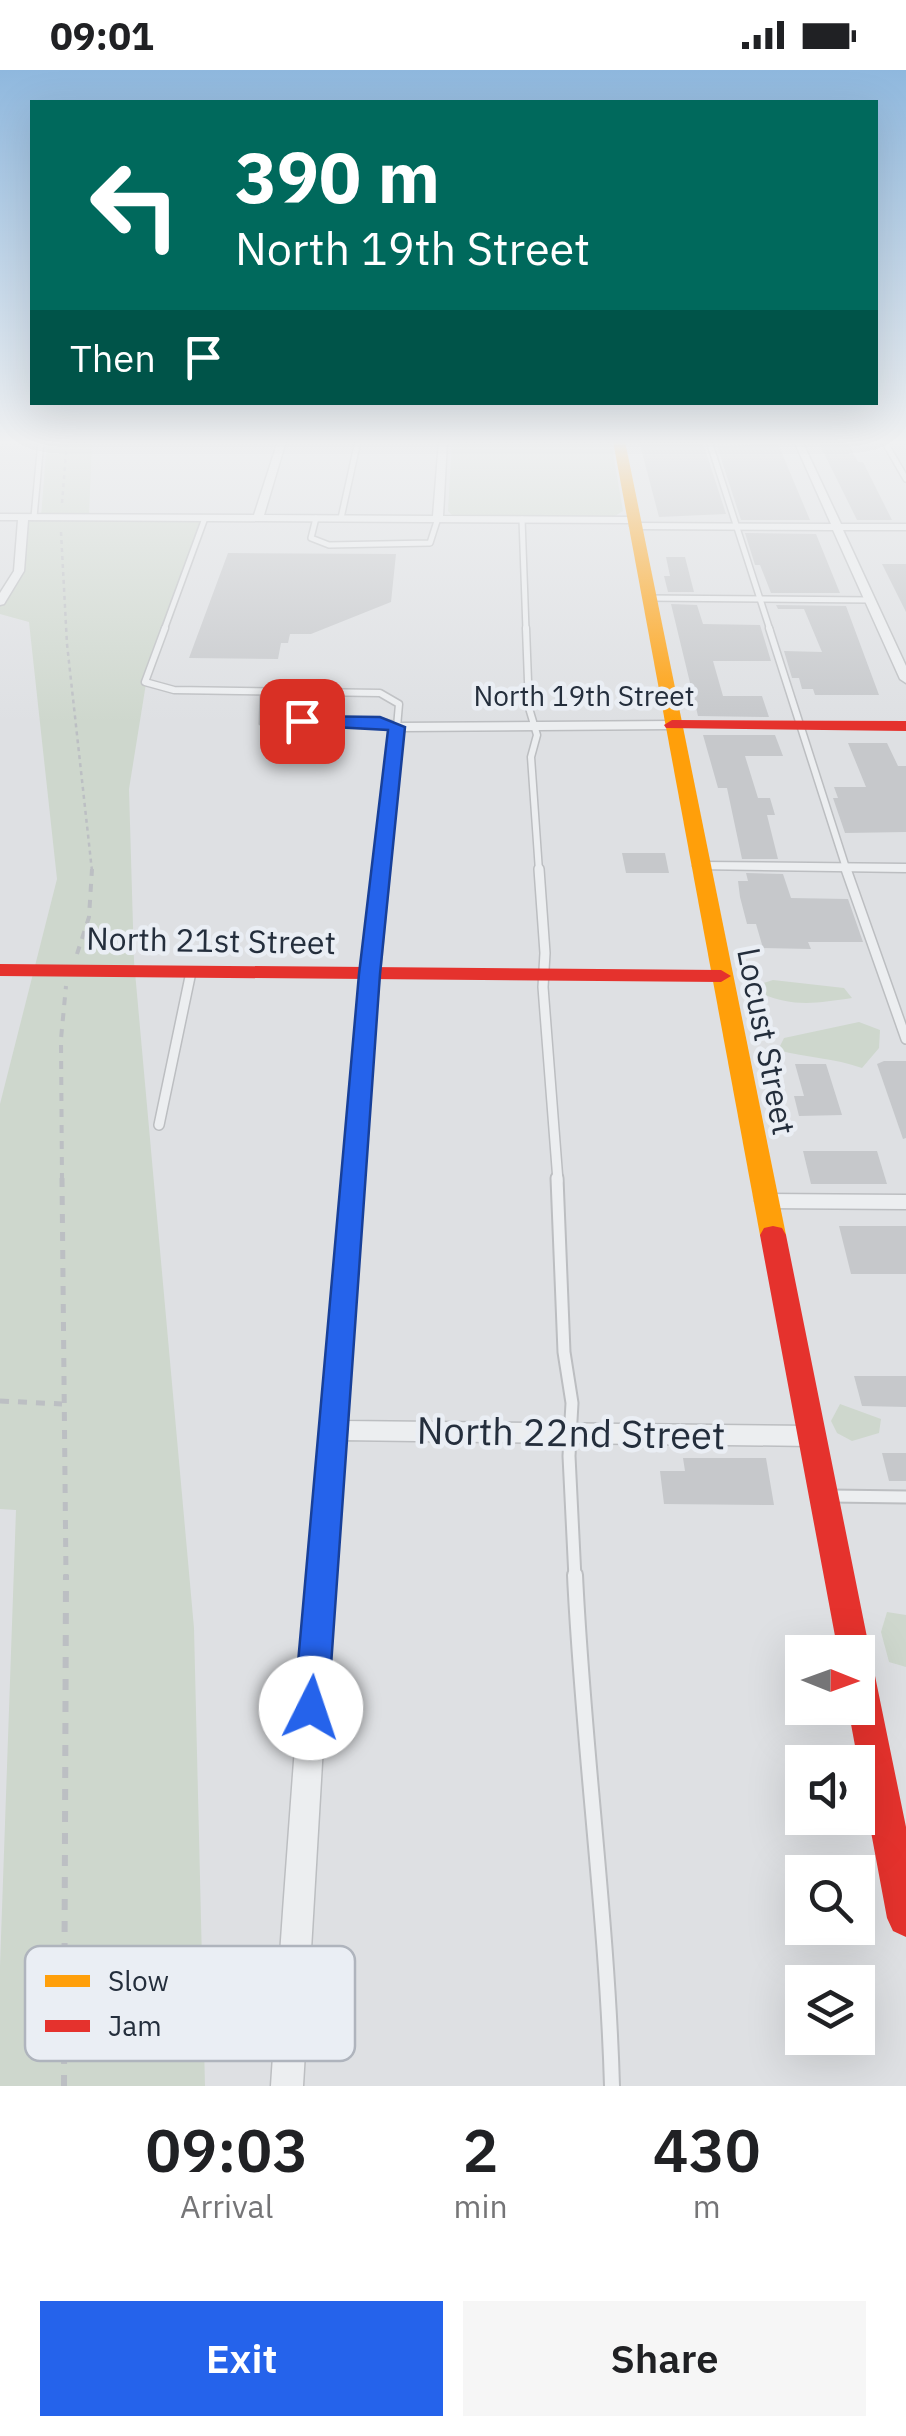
<!DOCTYPE html>
<html lang="en">
<head>
<meta charset="utf-8">
<style>
  :root { --surface:#fff; --page:#f6f6f6; --text:#202124; --muted:#757577; --accent:#2563eb }
  body { margin:0; font-family:"IBM Plex Sans",sans-serif; background:var(--page); color:var(--text); height:100vh; display:flex; flex-direction:column; font-size:38px; white-space:nowrap }
  * { box-sizing:border-box; margin:0 }
  p { font-size:32px; color:var(--muted) }
  .icon { flex:none; width:55px; height:55px; fill:none; stroke:currentColor; stroke-width:2; stroke-linecap:round; stroke-linejoin:round }
  .map { position:relative; height:2016px; overflow:hidden }
  .side { display:flex; flex-direction:column; background:var(--surface); flex:1 }
  .side>* { flex:none }
  .hud { position:absolute; left:30px; top:30px; width:848px; height:305px; border-radius:0px; box-shadow:0 10px 40px #0002; background:#00695c; color:#fff; overflow:hidden }
  .needle { width:65px; rotate:91deg }
  .tools { position:absolute; left:785px; top:1565px; display:grid; gap:20px }
  .tools a { display:grid; place-items:center; width:90px; height:90px; border-radius:0px; background:var(--surface); box-shadow:0 10px 40px #0002; font-size:50px }
  .pin { position:absolute; display:grid; place-items:center; width:85px; height:85px; color:#fff; margin:-42px; border-radius:20px; box-shadow:0 5px 15px #0006 }
  .me { position:absolute; width:110px; margin:-55px; rotate:4deg; stroke-linejoin:round; filter:drop-shadow(0 0 8px #0008) }
  .turn { display:flex; align-items:center; gap:35px; height:210px; padding:0 40px; font-size:45px }
  .turn .icon { width:130px; height:130px; stroke-width:2.5 }
  .turn b { display:block; font-size:70px; line-height:85px }
  .then { display:flex; align-items:center; height:95px; padding:0 40px; background:#0003; gap:20px; font-size:38px }
  .eta { display:flex; justify-content:space-evenly; align-items:center; height:170px; text-align:center }
  .eta b { font-size:60px; font-weight:600; line-height:70px }
  .primary-button { display:flex; gap:20px; margin-top:auto; padding:20px 40px }
  .primary-button a { flex:1; height:115px; border-radius:0px; background:var(--accent); color:#fff; font-size:40px; font-weight:600; line-height:115px; text-align:center }
  .primary-button a+a { background:var(--page); color:var(--text) }
  .status { display:flex; justify-content:space-between; align-items:center; height:70px; padding:0 50px; background:var(--surface); direction:ltr }
  .status svg { height:28px; fill:currentColor }
  .map>svg:first-child { display:block }
  .green { fill:#ced7cd }
  .building { fill:#c6c8cb }
  .lines { fill:none; stroke-linecap:round; stroke-linejoin:round }
  .lane-far4-casing { stroke:#bcbec1; stroke-width:8 }
  .lane-far3-casing { stroke:#bcbec1; stroke-width:9 }
  .lane-far2-casing { stroke:#bcbec1; stroke-width:12 }
  .lane-far1-casing { stroke:#bcbec1; stroke-width:15 }
  .lane-casing { stroke:#bcbec1; stroke-width:18 }
  .street-casing { stroke:#bcbec1; stroke-width:3 }
  .path-far3 { stroke:#bcbfc3; stroke-width:2.5; stroke-dasharray:4 4; stroke-linecap:butt }
  .path-far2 { stroke:#bcbfc3; stroke-width:4; stroke-dasharray:8 8; stroke-linecap:butt }
  .path-far1 { stroke:#bcbfc3; stroke-width:5; stroke-dasharray:9 9; stroke-linecap:butt }
  .path { stroke:#bcbfc3; stroke-width:6; stroke-dasharray:11 11; stroke-linecap:butt }
  .lane-far4 { stroke:#eceef0; stroke-width:5 }
  .lane-far3 { stroke:#eceef0; stroke-width:6 }
  .lane-far2 { stroke:#eceef0; stroke-width:9 }
  .lane-far1 { stroke:#eceef0; stroke-width:11 }
  .lane { stroke:#eceef0; stroke-width:14 }
  .street { fill:#eceef0; fill-rule:evenodd }
  .slow { fill:#ff9f0a; fill-rule:evenodd }
  .jam { fill:#e5322d; fill-rule:evenodd }
  .route { fill:#2563eb; stroke:#184099; stroke-width:2.5 }
  .labels { text-anchor:middle; dominant-baseline:central; stroke-width:9; stroke-linejoin:round; paint-order:stroke }
  .far-street-label { font-size:28px; fill:#242e3c; stroke:#eaeef4 }
  .street-label { font-size:32px; fill:#242e3c; stroke:#eaeef4 }
  .near-street-label { font-size:38px; fill:#242e3c; stroke:#eaeef4 }
  .key { fill:#eaeef4; stroke:#afb4bd; stroke-width:2.5 }
  .key-label { font-size:28px; fill:#242e3c }
</style>
</head>
<body>
<div class="status"><b>09:01</b><svg viewBox="0 0 49 12"><path d="M0 12V9h3v3zM5 12V6h3v6zM10 12V3h3v9zM15 12V0h3v12zM26 1h20v11H26zM47 4h2v5h-2z"/></svg></div>
<div class="map">
<svg width="906" height="2016" viewBox="0 0 906 2016">
  <rect width="100%" height="100%" fill="#dee0e3"/>
  <!-- green -->
  <g class="green">
    <path d="M47,371H92L89,447L205,448L148,601L129,719L134,891L194,1558L205,2016H0V1896L16,1440L0,1439V1034L57,809L29,552L0,544V532L19,501L23,447H41Z"/>
    <path d="M452,371H611L623,441L615,446L452,445L448,441Z"/>
    <path d="M773,910L844,918L852,928C818,933 791,938 759,922L760,914Z"/>
    <path d="M859,952L880,960L879,978L862,998C834,988 807,988 778,980L784,968Z"/>
    <path d="M840,1334L881,1349L879,1363L852,1371L837,1363L831,1351Z"/>
    <path d="M887,1542L906,1545V1597L889,1592L881,1562Z"/>
  </g>
  <!-- building -->
  <g class="building">
    <path d="M639,371H698L704,376L726,444L659,447Z"/>
    <path d="M818,371H844L850,377L858,392H863L892,450H857Z"/>
    <path d="M778,374L810,450H741L717,376Z"/>
    <path d="M745,463L816,464L840,523H771L760,495H755Z"/>
    <path d="M228,483L396,484L391,532L311,564H290L288,573H281L278,589L189,588Z"/>
    <path d="M666,487H685L694,522H668L664,506H670Z"/>
    <path d="M882,494H906V542Z"/>
    <path d="M671,534L697,535L703,554L760,555L771,591H713L723,626H762L769,647L698,646Z"/>
    <path d="M776,535L846,536L879,625H815L813,619H802L799,608H792L784,581L822,582L804,539H778Z"/>
    <path d="M703,665H775L783,686H745L758,728H770L775,745H767L778,789H742L727,718H718Z"/>
    <path d="M848,673H887L898,696H906V762L845,763L833,728H838L834,717H866Z"/>
    <path d="M622,783H665L669,803H626Z"/>
    <path d="M746,803L783,804L791,828L848,829L863,872H808L811,879L763,878L756,854H747L740,827L738,811H748Z"/>
    <path d="M884,991H906V1068L903,1069L877,994Z"/>
    <path d="M795,994H826L842,1045L799,1046L794,1026H804Z"/>
    <path d="M803,1081H877L887,1114H811Z"/>
    <path d="M839,1156H906V1204H851Z"/>
    <path d="M854,1306H906V1337L862,1336Z"/>
    <path d="M882,1383H906V1411H889Z"/>
    <path d="M683,1388H766L774,1435L664,1434L660,1401H685Z"/>
  </g>
  <g class="lines">
    <defs>
      <g id="lane-far4">
        <path d="M709,371L770,560"/>
        <path d="M884,371L906,409"/>
        <path d="M34,447L41,371"/>
        <path d="M316,448L311,468L329,475L430,473L438,448"/>
        <path d="M341,448L358,371"/>
        <path d="M522,449L526,560"/>
        <path d="M648,528L870,530"/>
        <path d="M164,560L205,448"/>
      </g>
      <g id="lane-far3">
        <path d="M165,558L145,612L174,620L380,623L399,634L397,657"/>
        <path d="M526,558L529,638L537,665L531,687L539,801"/>
        <path d="M769,558L847,801"/>
      </g>
      <g id="lane-far2">
        <path d="M539,799L545,883L543,917L558,1111"/>
        <path d="M846,799L906,969"/>
        <path d="M159,1055L191,902"/>
      </g>
      <g id="lane-far1">
        <path d="M557,1108L564,1282L572,1333L569,1386L575,1508"/>
        <path d="M831,1426L906,1427"/>
      </g>
      <path id="lane" d="M575,1505C583,1676 607,1845 612,2016"/>
      <g id="street">
        <path d="M278,371H286L264,445L433,446L439,371H447L443,446L633,447L638,450L633,453L28,450L24,501L4,534L0,535V523L14,501L18,450H0V444L254,445Z"/>
        <path d="M794,371H802L841,454H906V460H843L906,596V613L900,609L833,460L635,459L630,456L635,453L831,454Z"/>
        <path d="M267,617L273,621L271,647L380,648L398,653L672,651L678,655L672,659L403,661L371,996L343,1351L811,1356L819,1359L822,1366L819,1373L811,1376L341,1370L303,2016H271C301,1563 339,1111 390,659L379,656L260,654L261,621Z"/>
        <path d="M700,792L906,794V802L695,799L693,796Z"/>
        <path d="M765,1124L906,1125V1139L765,1138L758,1136L755,1131L758,1126Z"/>
      </g>
    </defs>
    <!-- lane-far4 casing -->
    <use href="#lane-far4" class="lane-far4-casing"/>
    <!-- lane-far3 casing -->
    <use href="#lane-far3" class="lane-far3-casing"/>
    <!-- lane-far2 casing -->
    <use href="#lane-far2" class="lane-far2-casing"/>
    <!-- lane-far1 casing -->
    <use href="#lane-far1" class="lane-far1-casing"/>
    <!-- lane casing -->
    <use href="#lane" class="lane-casing"/>
    <!-- street casing -->
    <use href="#street" class="street-casing"/>
    <!-- path-far3 -->
    <g class="path-far3">
      <path d="M62,433L67,371"/>
      <path d="M61,462L67,574L92,801"/>
    </g>
    <!-- path-far2 -->
    <g class="path-far2">
      <path d="M77,884L89,847L92,799"/>
      <path d="M62,1111L61,969L66,916"/>
    </g>
    <!-- path-far1 -->
    <g class="path-far1">
      <path d="M62,1108L66,1508"/>
      <path d="M0,1331L62,1334"/>
    </g>
    <!-- path -->
    <path class="path" d="M64,2016L66,1505"/>
    <!-- lane-far4 -->
    <use href="#lane-far4" class="lane-far4"/>
    <!-- lane-far3 -->
    <use href="#lane-far3" class="lane-far3"/>
    <!-- lane-far2 -->
    <use href="#lane-far2" class="lane-far2"/>
    <!-- lane-far1 -->
    <use href="#lane-far1" class="lane-far1"/>
    <!-- lane -->
    <use href="#lane" class="lane"/>
    <!-- street -->
    <use href="#street" class="street"/>
    <!-- slow -->
    <path class="slow" d="M613,371H625L786,1165L782,1172H764L760,1165Z"/>
    <!-- jam -->
    <g class="jam">
      <path d="M672,650L906,651V661L666,658L664,655Z"/>
      <path d="M0,894L721,900L731,906L721,912L0,906Z"/>
      <path d="M773,1156L782,1158L786,1165L870,1582L867,1589L874,1601L906,1757V1867L893,1861L887,1848L848,1638H858V1582H838L760,1165L764,1158Z"/>
    </g>
  </g>
  <!-- sky -->
  <linearGradient id="sky" x2="0" y2="1"><stop stop-color="#8fb8de"/><stop offset="0.57" stop-color="#f0f1f2"/><stop offset="1" stop-color="#f0f1f2" stop-opacity="0"/></linearGradient>
  <rect width="906" height="653" fill="url(#sky)"/>
  <!-- route -->
  <path class="route" d="M302,646L380,647L405,657L380,904L328,1638L323,1650L311,1655L299,1650L294,1638L359,904L388,660L296,655L294,651Z"/>
  <g class="labels">
    <!-- far-street labels -->
    <g class="far-street-label">
      <text x="584" y="625">North 19th Street</text>
    </g>
    <!-- street labels -->
    <g class="street-label">
      <text transform="translate(211 870) rotate(1)">North 21st Street</text>
      <text transform="translate(767 971) rotate(79)">Locust Street</text>
    </g>
    <!-- near-street labels -->
    <g class="near-street-label">
      <text transform="translate(571 1362) rotate(1)">North 22nd Street</text>
    </g>
  </g>
  <!-- legend -->
  <rect x="25" y="1876" width="330" height="115" rx="15" class="key"/>
  <rect x="45" y="1905" width="45" height="12" fill="#ff9f0a"/>
  <rect x="45" y="1950" width="45" height="12" fill="#e5322d"/>
  <g class="key-label">
    <text x="108" y="1921">Slow</text>
    <text x="108" y="1966">Jam</text>
  </g>
</svg>
<div class="tools">
<a><svg class="needle" viewBox="-14 -14 28 28"><path d="M0-13l5 13h-10z" fill="#e53935"/><path d="M0 13l5-13h-10z" fill="#757577"/></svg></a>
<a><svg class="icon" aria-label="sound" viewBox="0 0 24 24"><path d="M4 9h4l5-4v14l-5-4H4zM17 9q2 3 0 6"/></svg></a>
<a><svg class="icon" aria-label="search" viewBox="0 0 24 24"><circle cx="10" cy="10" r="6"/><path d="M15 15l6 6"/></svg></a>
<a><svg class="icon" aria-label="layers" viewBox="0 0 24 24"><path d="M12 4l9 5-9 5-9-5zM3 14l9 5 9-5"/></svg></a>
</div>
<div class="pin" style="left:302px;top:651px;background:#d93025"><svg class="icon" aria-label="arrive" viewBox="0 0 24 24"><path d="M6 21V4h12l-3 4 3 4H6"/></svg></div>
<svg class="me" style="left:311px;top:1638px" viewBox="-20 -20 40 40"><circle r="19" fill="#fff"/><path d="M0-13L10 11 0 6-10 11z" fill="#2563eb"/></svg>
<div class="hud">
<div class="turn"><svg class="icon" aria-label="left" viewBox="0 0 24 24"><path d="M17 20v-9H6M10 6l-5 5 5 5"/></svg><div><b>390 m</b>North 19th Street</div></div>
<div class="then">Then<svg class="icon" aria-label="arrive" viewBox="0 0 24 24"><path d="M6 21V4h12l-3 4 3 4H6"/></svg></div>
</div>
</div>
<section class="side">
<div class="eta">
<div><b>09:03</b><p>Arrival</p></div>
<div><b>2</b><p>min</p></div>
<div><b>430</b><p>m</p></div>
</div>
<div class="primary-button"><a>Exit</a><a>Share</a></div>
</section>
</body>
</html>
